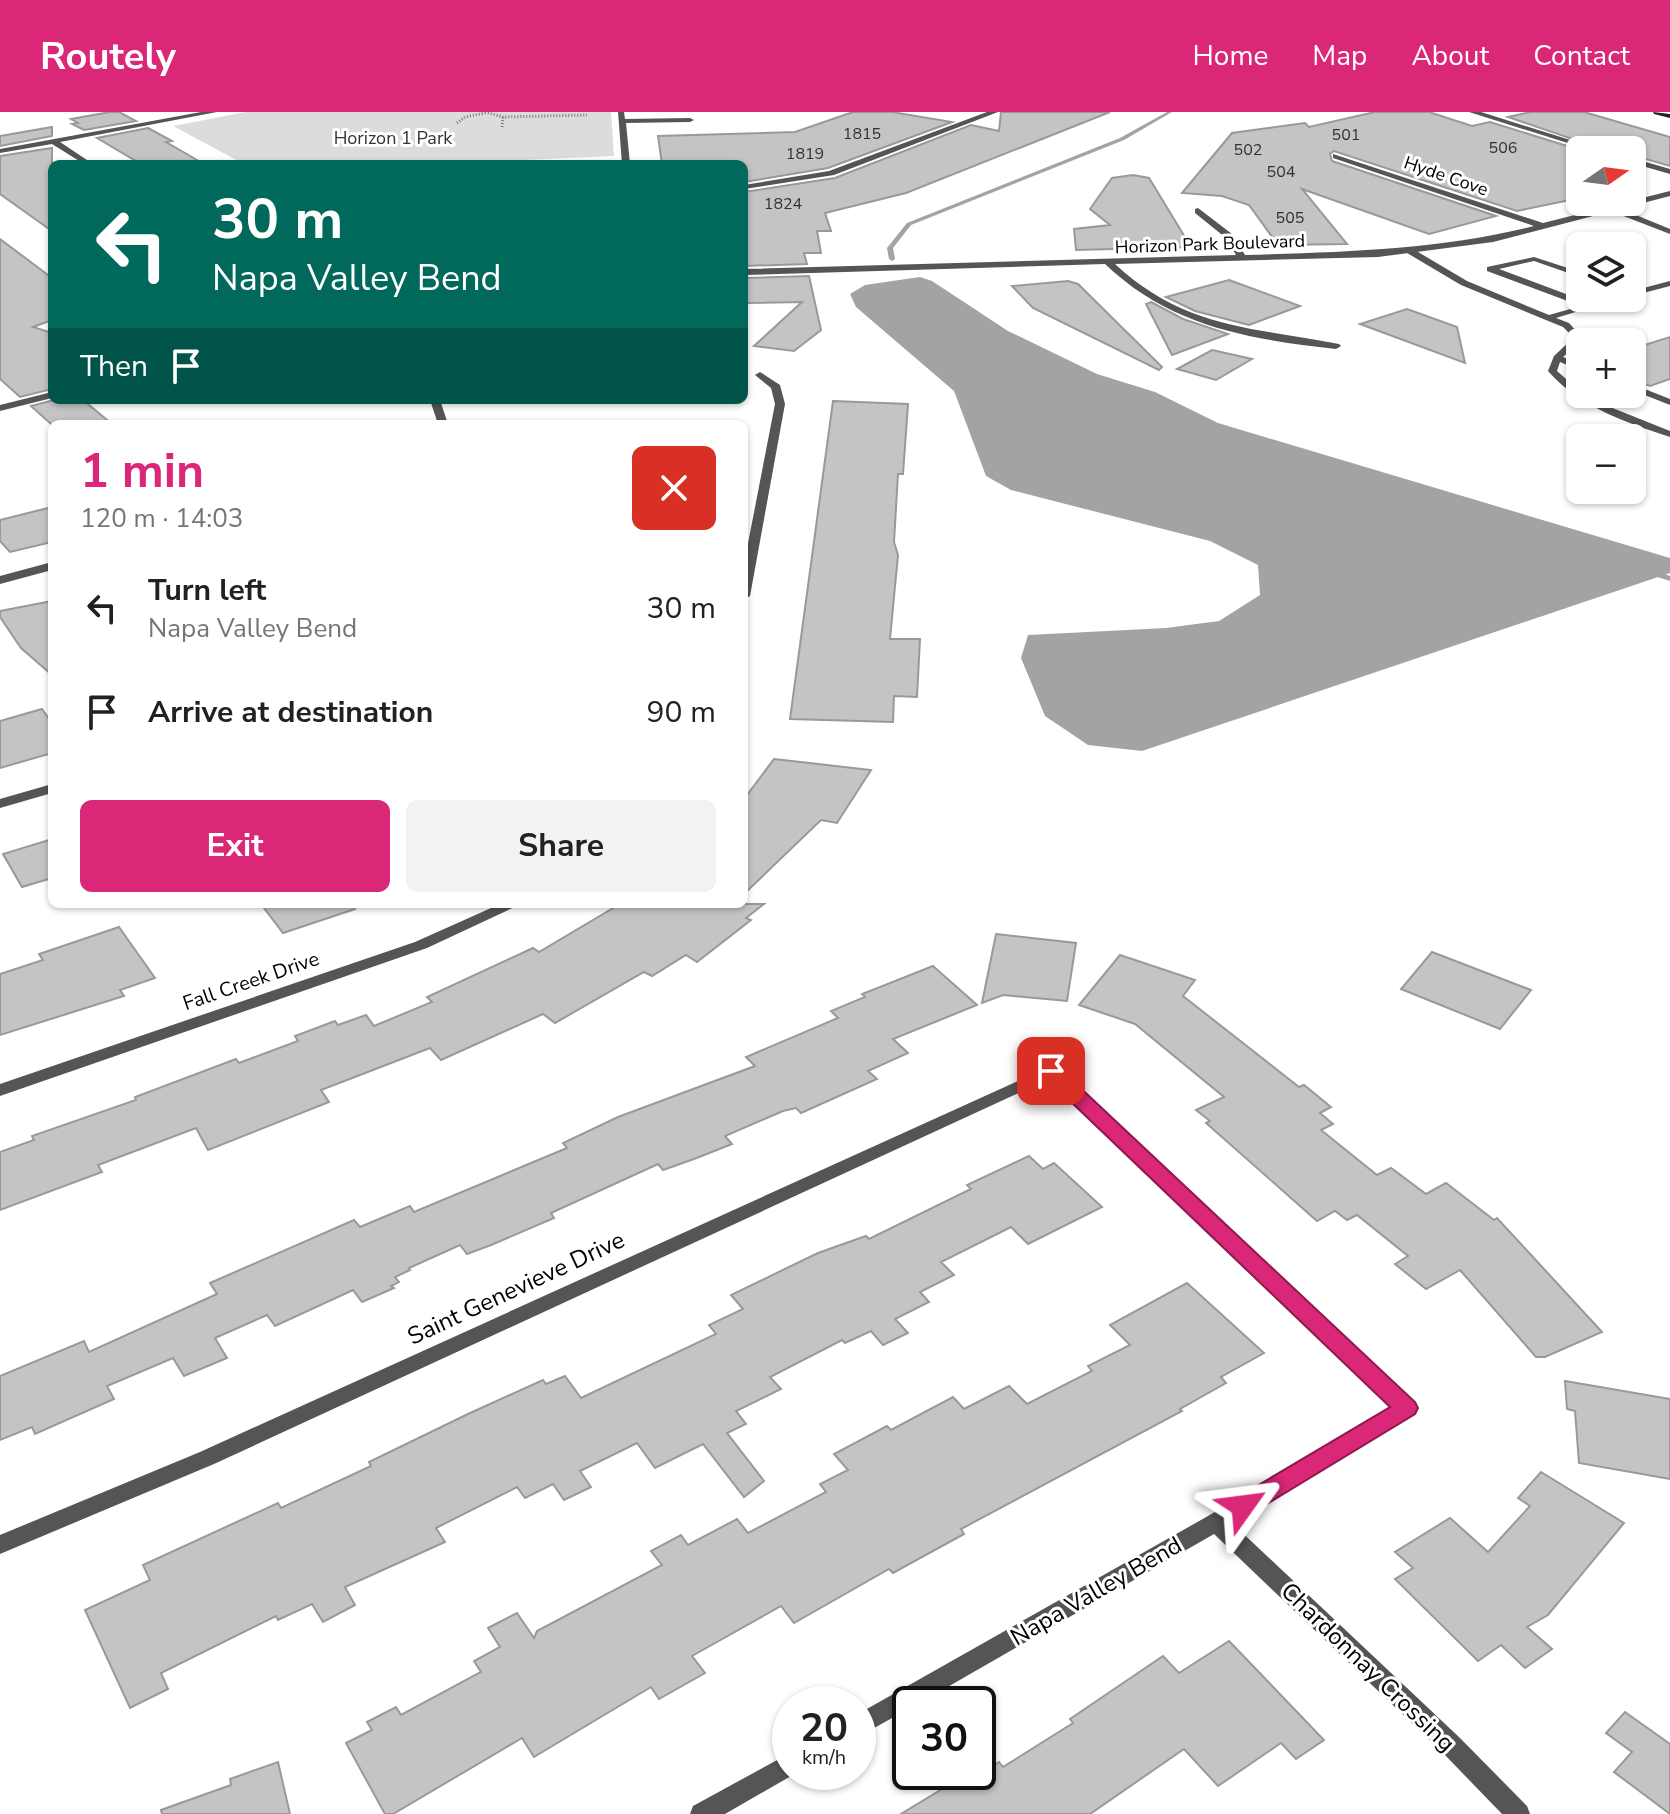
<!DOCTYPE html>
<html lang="en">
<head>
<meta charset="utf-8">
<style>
  :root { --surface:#fff; --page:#f2f2f2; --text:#202124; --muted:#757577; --accent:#db2777 }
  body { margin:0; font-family:"Nunito Sans",sans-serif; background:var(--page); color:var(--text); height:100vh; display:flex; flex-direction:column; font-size:30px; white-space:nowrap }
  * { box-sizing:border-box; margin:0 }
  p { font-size:26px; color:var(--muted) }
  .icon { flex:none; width:44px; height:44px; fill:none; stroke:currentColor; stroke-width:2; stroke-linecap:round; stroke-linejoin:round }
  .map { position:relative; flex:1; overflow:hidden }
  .panel { position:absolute; left:48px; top:308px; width:700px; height:488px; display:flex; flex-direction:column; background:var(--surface); border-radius:12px; box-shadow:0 2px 6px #0004 }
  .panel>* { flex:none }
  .guide { position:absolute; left:48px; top:48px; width:700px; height:244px; border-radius:12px; box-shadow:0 2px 6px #0004; background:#00695c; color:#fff; overflow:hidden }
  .needle { width:52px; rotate:76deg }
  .fabs { position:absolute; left:1566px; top:24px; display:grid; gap:16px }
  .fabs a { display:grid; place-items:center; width:80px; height:80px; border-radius:12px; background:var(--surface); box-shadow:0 2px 6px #0004; font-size:40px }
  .speed { position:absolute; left:772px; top:1574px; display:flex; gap:16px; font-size:40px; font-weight:700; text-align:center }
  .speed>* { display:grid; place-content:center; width:104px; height:104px; border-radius:50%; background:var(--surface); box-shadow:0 2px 6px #0004; line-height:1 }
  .speed small { font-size:20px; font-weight:400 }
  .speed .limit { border:4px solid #111; border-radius:12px; background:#fff; color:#111 }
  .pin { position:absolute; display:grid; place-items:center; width:68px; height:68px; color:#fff; margin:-34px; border-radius:16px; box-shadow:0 4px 12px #0006 }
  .me { position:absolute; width:88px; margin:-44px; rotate:59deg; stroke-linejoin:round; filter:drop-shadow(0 0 6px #0008) }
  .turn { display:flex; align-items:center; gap:28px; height:168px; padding:0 32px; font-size:36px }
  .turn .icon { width:104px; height:104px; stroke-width:2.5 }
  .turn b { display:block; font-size:56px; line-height:68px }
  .then { display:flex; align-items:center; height:76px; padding:0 32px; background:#0003; gap:16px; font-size:30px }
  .round { display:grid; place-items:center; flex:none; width:84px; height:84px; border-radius:12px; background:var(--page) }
  .headline { display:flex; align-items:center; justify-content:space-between; height:136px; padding:0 32px }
  h1 { font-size:48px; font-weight:700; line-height:60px; color:var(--accent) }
  .action { display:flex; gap:16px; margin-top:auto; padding:16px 32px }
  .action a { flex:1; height:92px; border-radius:12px; background:var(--accent); color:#fff; font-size:32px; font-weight:700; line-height:92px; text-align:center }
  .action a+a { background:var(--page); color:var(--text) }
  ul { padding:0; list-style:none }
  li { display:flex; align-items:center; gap:24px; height:104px; padding:0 32px }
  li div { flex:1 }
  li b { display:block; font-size:30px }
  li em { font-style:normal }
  header { display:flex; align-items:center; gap:48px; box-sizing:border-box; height:112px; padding:0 40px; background:var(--accent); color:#fff }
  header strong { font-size:38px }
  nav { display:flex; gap:44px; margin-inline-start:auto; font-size:28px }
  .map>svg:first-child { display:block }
  .green { fill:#dcdcdc }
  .water { fill:#a3a3a3 }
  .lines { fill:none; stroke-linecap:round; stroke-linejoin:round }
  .stream { fill:#a3a3a3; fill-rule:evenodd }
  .building { fill:#c4c4c4; stroke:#999; stroke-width:2 }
  .path { stroke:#777; stroke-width:3; stroke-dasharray:1 2; stroke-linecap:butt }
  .lane { fill:#555; fill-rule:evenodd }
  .street { fill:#555; fill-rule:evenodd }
  .secondary { fill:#222; fill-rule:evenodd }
  .route { fill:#db2777; stroke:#8e194d; stroke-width:2 }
  .labels { text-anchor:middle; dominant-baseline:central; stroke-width:6; stroke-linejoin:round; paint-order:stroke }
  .number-label { font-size:16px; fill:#313131 }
  .far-park-label { font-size:18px; fill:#333; stroke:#fff }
  .far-street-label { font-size:18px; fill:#000; stroke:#fff }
  .street-label { font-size:20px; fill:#000; stroke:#fff }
  .near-street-label { font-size:24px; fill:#000; stroke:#fff }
</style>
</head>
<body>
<header>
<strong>Routely</strong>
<nav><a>Home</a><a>Map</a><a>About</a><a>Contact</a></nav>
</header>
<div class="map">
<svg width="1670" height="1702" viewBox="0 0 1670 1702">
  <rect width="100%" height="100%" fill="#fff"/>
  <!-- green -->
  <path class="green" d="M246,0H611L614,44L427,52H244L173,14Z"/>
  <!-- water -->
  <path class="water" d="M920,165L932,169L1008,219L1097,262L1155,280L1218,311L1670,446V461L1142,639L1088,633L1045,604L1021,546L1028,523L1166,516L1219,509L1260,483L1258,453L1210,429L1011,378L986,364L954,279L856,195L850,182L865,173Z"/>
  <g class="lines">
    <!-- stream -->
    <g class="stream">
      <path d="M1167,0H1172L1124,28L911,113L893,136L895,147L892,149L889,147L887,136L907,111L1120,26Z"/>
      <path d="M1648,458H1654L1670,464V469L1648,462Z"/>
    </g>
  </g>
  <!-- building -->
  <g class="building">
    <path d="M110,0H119L136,9L84,18L72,12L78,11L71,7Z"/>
    <path d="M853,0H892L952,10L828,56L744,70V52H662L658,24L795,20Z"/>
    <path d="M1001,0H1110L906,81L825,101L831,119H817L821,141H804L807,152L744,154V80L835,66L971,13L999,19Z"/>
    <path d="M1375,0H1429L1472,14L1490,10L1580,38V86L1517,99L1334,39L1330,42L1332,49L1496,104L1429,122L1302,77L1347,132L1278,133L1249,93L1222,84L1182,81L1232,21L1305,11L1309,15Z"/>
    <path d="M1531,0H1584L1670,25V54L1632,43V38H1605L1508,5Z"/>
    <path d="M52,15V24L0,34V24Z"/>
    <path d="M148,16L172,29L166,30L204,52L136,49L97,26Z"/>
    <path d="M52,36V119L0,82V44Z"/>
    <path d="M1133,63L1149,66L1191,135L1076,138L1074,117L1110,113L1090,97L1112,66Z"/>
    <path d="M0,127L52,166V208L33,215L52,221V277L20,285L0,267Z"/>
    <path d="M809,164L821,218L794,239L754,234L802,190L744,191V166Z"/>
    <path d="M1229,168L1300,194L1249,213L1195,199L1166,185Z"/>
    <path d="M1068,169L1078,172L1162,255L1159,258L1033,196L1012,174Z"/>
    <path d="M1151,190L1183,207L1228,222L1172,243L1146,192Z"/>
    <path d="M1407,197L1457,215L1465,251L1360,212Z"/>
    <path d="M1670,225V267L1650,274L1632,267V237Z"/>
    <path d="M1212,238L1252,247L1216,268L1177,257Z"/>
    <path d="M54,288H83L112,312H51L31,294Z"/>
    <path d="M833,289L908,292L903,362H898L894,430L898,443L890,527H920L917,585L894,584L893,610L790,607Z"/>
    <path d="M52,395V430L10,440L0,429V408Z"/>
    <path d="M52,489V563L21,536L0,505V499Z"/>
    <path d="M42,597L52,611V641L0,656V609Z"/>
    <path d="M774,647L871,658L837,711L821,708L744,782V687Z"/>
    <path d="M52,727V766L22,775L3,742Z"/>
    <path d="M261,792H354L355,797L283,821Z"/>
    <path d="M620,792H764L746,806L751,808L697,850L686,843L652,864L644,860L555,911L543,902L441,948L430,936L321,978L329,990L208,1038L196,1016L98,1053L102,1060L0,1098V1040L34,1028L32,1024L136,988L135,985L236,947L239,951L298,929L295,924L335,909L338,913L366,903L374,914L432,890L427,885L533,836L539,840Z"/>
    <path d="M119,815L155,866L120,878L124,884L0,923V862L43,848L39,842Z"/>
    <path d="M996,822L1076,831L1067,889L1003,883L982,891Z"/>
    <path d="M1432,840L1531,878L1500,917L1401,877Z"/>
    <path d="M1120,843L1195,868L1183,884L1299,975L1304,973L1331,995L1320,1001L1333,1012L1321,1018L1377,1063L1391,1056L1426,1082L1446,1071L1494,1108L1497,1106L1602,1220L1545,1245H1536L1460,1158L1426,1177L1395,1152L1408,1144L1357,1103L1347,1108L1335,1099L1317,1109L1206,1011L1210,1009L1196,998L1224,985L1135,912L1079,893Z"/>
    <path d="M933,854L977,893L893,927L908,941L868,959L877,967L801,1001L796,996L783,999L725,1024L732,1032L694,1047L663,1058L658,1052L551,1101L554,1106L491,1133L467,1142L460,1133L409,1156L410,1158L395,1165L399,1170L391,1174L394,1176L362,1190L353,1178L275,1214L267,1203L215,1226L227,1246L184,1264L173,1246L107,1274L114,1287L35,1322L32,1315L0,1328V1264L84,1229L89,1240L217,1182L210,1171L354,1108L360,1115L410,1094L414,1100L567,1036L563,1031L618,1005L755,954L746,945L838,906L831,899L865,885L862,882Z"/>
    <path d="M1029,1044L1043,1057L1054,1051L1102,1095L1028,1132L1011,1115L941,1150L954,1163L920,1180L929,1190L895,1207L908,1221L883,1233L871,1219L845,1231L842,1228L770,1265L781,1277L736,1299L746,1312L727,1321L764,1369L744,1385L703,1332L655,1356L637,1331L580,1359L591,1375L564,1388L553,1372L525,1386L517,1375L436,1416L445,1430L345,1475L355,1493L323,1510L312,1492L278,1508L276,1504L161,1561L168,1577L130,1596L85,1498L150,1468L143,1453L278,1391L281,1396L371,1354L369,1350L468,1302L543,1268L546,1272L565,1264L581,1286L716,1222L709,1213L743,1197L731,1183L818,1141L866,1124L869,1127L971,1077L967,1073Z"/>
    <path d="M1187,1171L1264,1241L1221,1265L1226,1271L1180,1297L1182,1299L961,1417L964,1422L893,1461L889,1457L794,1511L781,1494L692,1544L705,1561L659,1587L651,1575L534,1645L522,1626L393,1702H385L346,1631L372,1618L367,1610L396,1595L401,1603L481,1560L474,1549L500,1535L488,1516L517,1501L534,1526L537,1519L662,1453L651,1439L681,1423L688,1433L737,1407L748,1421L826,1380L820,1372L848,1358L834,1342L887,1314L891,1318L953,1285L964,1297L1009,1274L1027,1292L1092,1259L1088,1254L1130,1233L1110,1213Z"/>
    <path d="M1565,1269L1670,1287V1367L1579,1351L1575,1299L1567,1297Z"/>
    <path d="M1541,1360L1624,1411L1548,1503L1527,1515L1552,1537L1525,1556L1501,1533L1478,1549L1395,1467L1413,1456L1395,1440L1450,1406L1488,1440L1530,1394L1518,1386Z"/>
    <path d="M1229,1529L1324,1628L1296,1647L1281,1631L1218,1674L1184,1637L1090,1702H901L970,1660H983L999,1650L1003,1655L1073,1611L1070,1607L1163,1544L1179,1561Z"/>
    <path d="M1625,1600L1670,1632V1702L1614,1660L1632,1640L1606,1621Z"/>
    <path d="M278,1650L290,1702H162L161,1698L231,1673L230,1667Z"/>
  </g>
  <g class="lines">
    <!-- path -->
    <g class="path">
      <path d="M485,0L503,5L587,3"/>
      <path d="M457,11L465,5L485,1"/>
      <path d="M502,15L503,5"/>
    </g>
    <!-- lane -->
    <g class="lane">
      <path d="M1608,94H1614L1670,117V122L1608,98Z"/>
      <path d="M1407,137H1413L1467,169L1549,203L1581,194L1487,159V155L1534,145L1580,160V165L1534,149L1499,157L1590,191L1608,186H1621L1556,206L1569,211L1579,222L1578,231L1563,245L1580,252V258L1560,250L1557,259L1580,279V282H1585L1610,295L1670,319V325C1627,311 1578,294 1548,259L1554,244L1571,228V223L1563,215L1461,173L1407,141Z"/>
      <path d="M1670,169V174L1632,184V179Z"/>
      <path d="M1632,272L1670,287V293L1632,278Z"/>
    </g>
    <!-- street -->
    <g class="street">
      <path d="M201,0H217L60,30L93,52H84L52,32L0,41V37Z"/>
      <path d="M618,0H624L625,7L690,6L694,8L690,10L626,11L630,52H622Z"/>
      <path d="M987,0H998L834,63L744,77V73L829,59Z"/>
      <path d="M1469,0H1481L1602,38H1590Z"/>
      <path d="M1333,42L1543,111L1670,79V84L1493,130L1378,145L1115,152C1185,217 1252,215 1339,232L1341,234L1336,237C1249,227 1171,215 1105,152L744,163V157L1236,143L1226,126L1195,101V97L1198,96L1232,122L1245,143C1342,140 1439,138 1534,114L1333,46Z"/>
      <path d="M1632,46L1670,57V62L1632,51Z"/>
      <path d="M760,260L780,273L785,292L750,484L744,488V452L775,292L771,276L755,263Z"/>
      <path d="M52,280V286L0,299V293Z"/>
      <path d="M430,288H440L448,312H438Z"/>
      <path d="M52,450V458L0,472V464Z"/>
      <path d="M52,672V681L0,696V687Z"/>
      <path d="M500,792H521L427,836L0,984V972L415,830Z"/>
      <path d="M1051,954L1057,955L1413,1290L1416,1296L1413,1302L1232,1411L1460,1626L1527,1694L1530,1702H1502L1444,1642L1214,1422L918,1592H910V1596L858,1625V1602L1208,1404L1392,1295L1049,967L214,1352L0,1442V1423L200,1340Z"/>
      <path d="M790,1641V1660H798L725,1702H690L693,1694Z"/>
    </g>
    <!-- secondary -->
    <path class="secondary" d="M1653,0L1670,2V6L1654,2Z"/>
  </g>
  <!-- route -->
  <path class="route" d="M1051,953L1058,955L1415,1290L1418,1296L1415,1302L1252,1401L1243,1404L1235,1401L1231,1394L1235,1387L1390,1295L1044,964L1041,959Z"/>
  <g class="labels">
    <!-- number labels -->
    <g class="number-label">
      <text x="862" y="22">1815</text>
      <text x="1346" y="23">501</text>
      <text x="1503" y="36">506</text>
      <text x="1248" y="38">502</text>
      <text x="805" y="42">1819</text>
      <text x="1281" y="60">504</text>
      <text x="783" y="92">1824</text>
      <text x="1290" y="106">505</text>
    </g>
    <!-- far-park labels -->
    <g class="far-park-label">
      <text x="393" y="26">Horizon 1 Park</text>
    </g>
    <!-- far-street labels -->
    <g class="far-street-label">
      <text transform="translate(1446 64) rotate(19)">Hyde Cove</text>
      <text transform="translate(1210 132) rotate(-2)">Horizon Park Boulevard</text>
    </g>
    <!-- street labels -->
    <g class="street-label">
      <text transform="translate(251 869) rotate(-19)">Fall Creek Drive</text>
    </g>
    <!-- near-street labels -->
    <g class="near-street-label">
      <text transform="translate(516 1176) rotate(-25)">Saint Genevieve Drive</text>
      <text transform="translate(1096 1479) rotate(-30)">Napa Valley Bend</text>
      <text transform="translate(1368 1555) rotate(44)">Chardonnay Crossing</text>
    </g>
  </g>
</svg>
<div class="fabs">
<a><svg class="needle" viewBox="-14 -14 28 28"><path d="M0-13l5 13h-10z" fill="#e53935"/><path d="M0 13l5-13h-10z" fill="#757577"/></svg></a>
<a><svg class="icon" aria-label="layers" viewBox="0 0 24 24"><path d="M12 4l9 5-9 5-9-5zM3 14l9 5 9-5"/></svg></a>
<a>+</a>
<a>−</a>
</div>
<div class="speed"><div>20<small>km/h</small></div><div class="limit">30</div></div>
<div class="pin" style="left:1051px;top:959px;background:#d93025"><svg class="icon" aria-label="arrive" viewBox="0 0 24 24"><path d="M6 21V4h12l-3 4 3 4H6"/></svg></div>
<svg class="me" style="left:1243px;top:1394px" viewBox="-20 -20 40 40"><path d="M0-17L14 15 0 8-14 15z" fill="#db2777" stroke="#fff" stroke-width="4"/></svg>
<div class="guide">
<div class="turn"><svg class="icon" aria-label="left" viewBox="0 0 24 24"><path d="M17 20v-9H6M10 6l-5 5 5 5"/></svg><div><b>30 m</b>Napa Valley Bend</div></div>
<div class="then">Then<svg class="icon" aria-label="arrive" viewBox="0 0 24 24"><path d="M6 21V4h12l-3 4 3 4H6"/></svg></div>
</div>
<section class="panel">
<div class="headline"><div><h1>1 min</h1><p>120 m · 14:03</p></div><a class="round" style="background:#d93025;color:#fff"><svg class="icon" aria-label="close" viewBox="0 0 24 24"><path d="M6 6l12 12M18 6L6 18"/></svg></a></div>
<ul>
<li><svg class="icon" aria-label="left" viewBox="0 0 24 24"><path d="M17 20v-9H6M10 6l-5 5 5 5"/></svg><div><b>Turn left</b><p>Napa Valley Bend</p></div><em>30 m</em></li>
<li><svg class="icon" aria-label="arrive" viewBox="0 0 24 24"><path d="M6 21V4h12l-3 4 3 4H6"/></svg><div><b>Arrive at destination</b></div><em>90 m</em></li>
</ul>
<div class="action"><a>Exit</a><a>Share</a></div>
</section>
</div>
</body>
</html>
